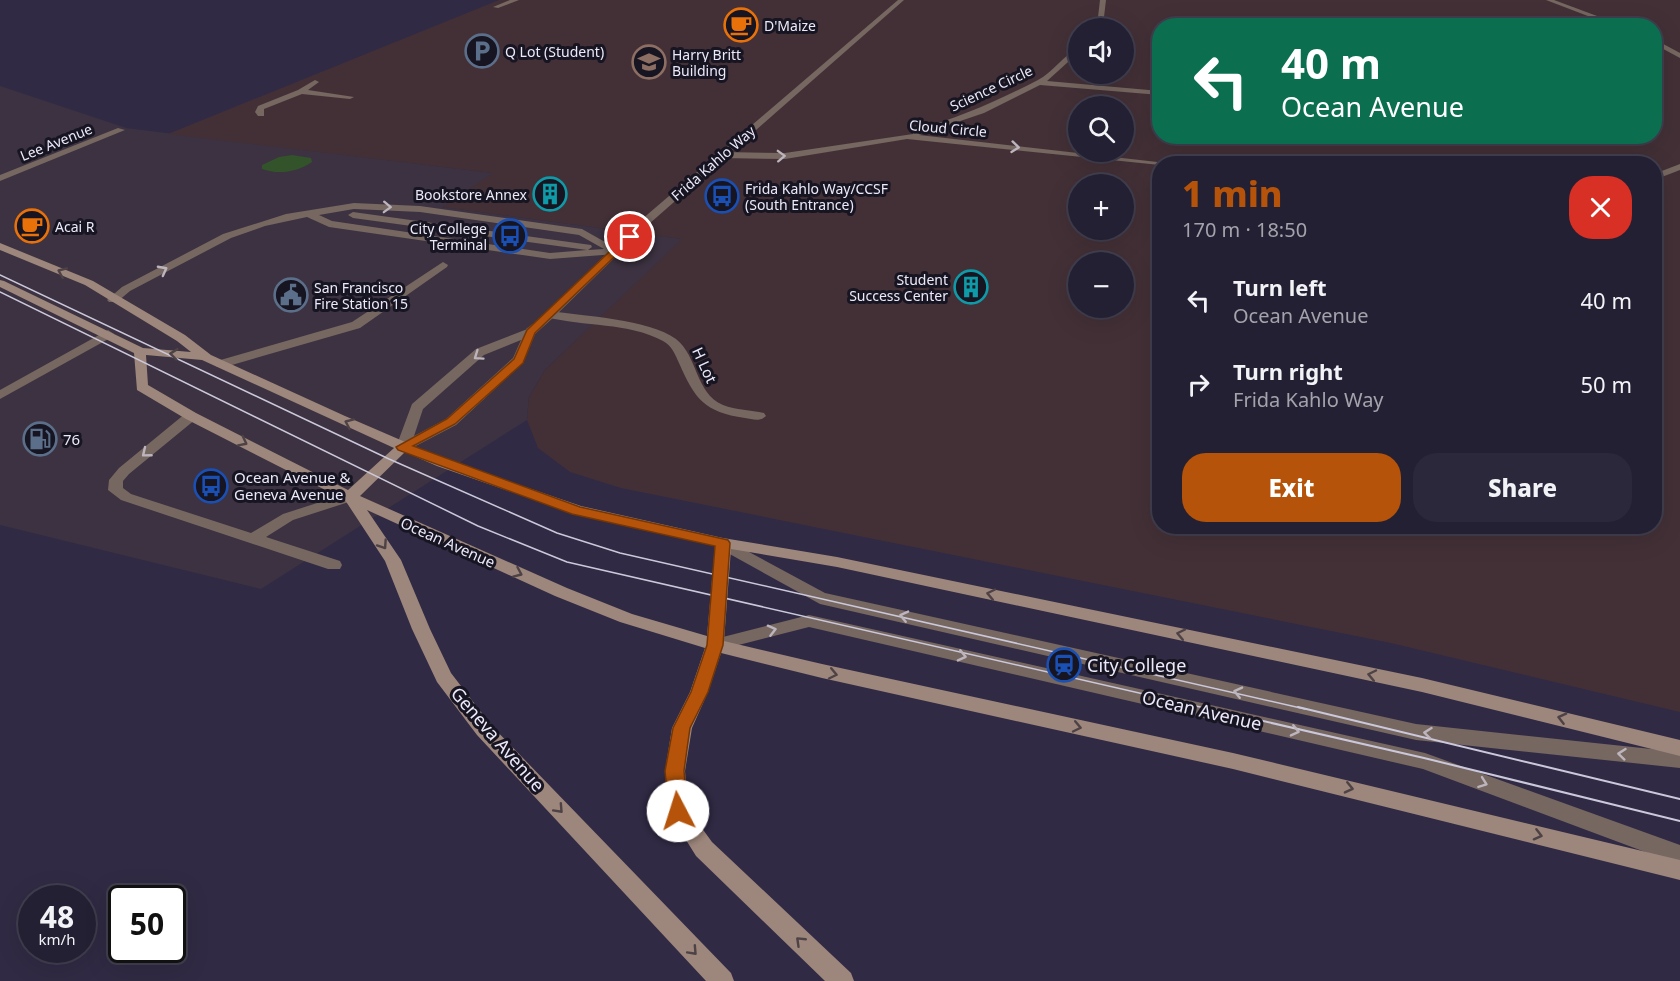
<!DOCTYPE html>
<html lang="en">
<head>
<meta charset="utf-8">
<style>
  :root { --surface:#242033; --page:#2c283b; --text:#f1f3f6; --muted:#a3a3ac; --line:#413e4e; --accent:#b45309 }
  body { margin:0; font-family:"Noto Sans",sans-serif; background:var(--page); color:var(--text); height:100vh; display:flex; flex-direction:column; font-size:22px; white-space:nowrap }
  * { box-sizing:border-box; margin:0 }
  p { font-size:20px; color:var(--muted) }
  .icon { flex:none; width:33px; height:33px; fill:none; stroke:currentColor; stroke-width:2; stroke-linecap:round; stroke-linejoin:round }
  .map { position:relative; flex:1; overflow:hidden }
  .side { position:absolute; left:1152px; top:156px; width:510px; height:378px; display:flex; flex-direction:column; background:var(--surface); border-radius:24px; box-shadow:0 6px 24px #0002,0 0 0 2px var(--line) }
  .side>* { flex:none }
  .top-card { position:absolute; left:1152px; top:18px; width:510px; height:126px; border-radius:24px; box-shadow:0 6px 24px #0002,0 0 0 2px var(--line); background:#0b6e4f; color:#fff; overflow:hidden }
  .buttons { position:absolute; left:1068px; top:18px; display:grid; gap:12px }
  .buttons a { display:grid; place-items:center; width:66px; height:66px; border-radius:50%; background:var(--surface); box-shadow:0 6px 24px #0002,0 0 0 2px var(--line); font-size:30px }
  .speed { position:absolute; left:18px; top:885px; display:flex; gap:12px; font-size:30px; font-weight:700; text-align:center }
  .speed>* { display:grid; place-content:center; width:78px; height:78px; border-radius:50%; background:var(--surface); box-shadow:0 6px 24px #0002,0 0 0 2px var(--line); line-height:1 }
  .speed small { font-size:15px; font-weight:400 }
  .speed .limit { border:3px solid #111; border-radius:9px; background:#fff; color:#111 }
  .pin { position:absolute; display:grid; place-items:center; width:51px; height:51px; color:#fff; margin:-26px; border:3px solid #fff; border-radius:50%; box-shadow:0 2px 6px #0007 }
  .me { position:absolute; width:66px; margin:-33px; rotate:355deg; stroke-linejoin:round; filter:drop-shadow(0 0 4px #0008) }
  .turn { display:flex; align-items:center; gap:21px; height:126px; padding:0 30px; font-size:27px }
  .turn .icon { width:78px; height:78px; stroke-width:2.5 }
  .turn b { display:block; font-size:42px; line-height:51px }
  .round { display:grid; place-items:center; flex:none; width:63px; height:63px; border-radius:24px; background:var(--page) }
  .overview { display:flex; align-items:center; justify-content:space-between; height:102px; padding:0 30px }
  h1 { font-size:36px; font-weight:800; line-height:45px; color:var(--accent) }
  .action { display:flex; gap:12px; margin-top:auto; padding:12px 30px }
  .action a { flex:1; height:69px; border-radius:24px; background:var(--accent); color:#fff; font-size:24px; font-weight:800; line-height:69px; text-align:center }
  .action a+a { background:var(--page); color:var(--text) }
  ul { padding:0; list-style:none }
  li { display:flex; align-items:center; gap:18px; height:84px; padding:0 30px }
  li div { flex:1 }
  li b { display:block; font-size:22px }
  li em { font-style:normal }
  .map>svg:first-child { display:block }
  .commercial { fill:#3c3241 }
  .education { fill:#433037; fill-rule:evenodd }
  .green { fill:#33532b }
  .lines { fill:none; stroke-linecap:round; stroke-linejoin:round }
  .service { fill:#766760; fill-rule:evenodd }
  .minor { fill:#766760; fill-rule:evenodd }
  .tertiary { fill:#766760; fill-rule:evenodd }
  .secondary { fill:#9d867b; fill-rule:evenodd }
  .tram-far1 { stroke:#cbc8db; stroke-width:1.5 }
  .tram { stroke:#cbc8db; stroke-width:2 }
  .oneway { stroke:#bdb5bd }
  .oneway2 { stroke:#4d4245 }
  .route { fill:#b45309; stroke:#753606; stroke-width:1.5 }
  .labels { text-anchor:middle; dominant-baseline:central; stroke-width:6; stroke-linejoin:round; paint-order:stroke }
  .far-poi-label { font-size:14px; fill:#ece9fb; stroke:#171521; text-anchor:start }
  .far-street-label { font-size:14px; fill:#ece9fb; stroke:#171521 }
  .street-label { font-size:15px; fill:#ece9fb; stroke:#171521 }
  .poi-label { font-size:15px; fill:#ece9fb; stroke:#171521; text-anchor:start }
  .near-poi-label { font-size:18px; fill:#ece9fb; stroke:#171521; text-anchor:start }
  .near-street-label { font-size:18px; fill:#ece9fb; stroke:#171521 }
</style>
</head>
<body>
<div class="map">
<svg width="1680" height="981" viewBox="0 0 1680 981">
  <rect width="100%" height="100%" fill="#302a44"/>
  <!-- commercial -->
  <path class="commercial" d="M0,86L126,128L494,173L443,207L683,239L545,370L529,397L527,420L261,589L0,525Z"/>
  <!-- education -->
  <path class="education" d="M499,0H1680V712L1391,643L621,488L570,472L538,448L527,420L529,397L545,370L682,239L442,207L493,173L168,134ZM1160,26H1654V136H1160ZM1078,28H1124V74H1078ZM1078,106H1124V152H1078ZM1160,164H1654V526H1160ZM1078,184H1124V230H1078ZM1078,262H1124V308H1078Z"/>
  <!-- green -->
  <path class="green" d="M292,155L311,158L312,162C298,172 278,175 262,169V165L279,157Z"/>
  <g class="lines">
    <!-- service -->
    <g class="service">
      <path d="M510,0H519L498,8L493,7Z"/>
      <path d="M1100,0H1106L1104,17L1098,28H1092L1098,17Z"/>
      <path d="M1546,0H1554L1624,26H1614Z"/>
      <path d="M1654,39L1680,53V58L1654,44Z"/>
      <path d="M1078,48V53L1047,81L1160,91V95L1040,85L984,113L919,135L1175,164H1160V165L907,139L785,159L722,158L718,155L722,152L785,153L913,134V131C961,117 995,102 1038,80C1053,72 1063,56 1078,48Z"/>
      <path d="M315,80L319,82L308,90L354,97L350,99L302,94L264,109V116H258L255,112L258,106L298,90Z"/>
      <path d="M1680,164V170L1654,180V174Z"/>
      <path d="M354,203L420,206L582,229L621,251L616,254L550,259L329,227L307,217L265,226L231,238L130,291L117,302H109L107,300L122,287L223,234L286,214ZM354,209L420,212L579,235L604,249L588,250L592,247L591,245L353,212L348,215L353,218L587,250L550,253L332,221L319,215Z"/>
      <path d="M443,262L448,265L447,267L360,328L225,367H217L215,364L217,361L352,322Z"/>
      <path d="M550,311C583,316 649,319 676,339C698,356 695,393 723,405C736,410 751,410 764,413L766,416C760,422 752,419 745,418C704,412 695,399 679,363C675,354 672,346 663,341C628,322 584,327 546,317V313Z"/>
      <path d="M723,538L825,593L1416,724L1680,752V768L1416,740L820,604L717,547L715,543L717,539Z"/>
      <path d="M809,615L1425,753L1680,845V865L1423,769L809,627L715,651L709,650L706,645L709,640L715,639Z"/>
    </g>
    <!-- minor -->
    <g class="minor">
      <path d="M118,128L125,130L0,181V175Z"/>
      <path d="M550,311L554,313V317L534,335H526V329Z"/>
      <path d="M108,330L114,334L112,337L0,399V390Z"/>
      <path d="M191,412L198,416L196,419L129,474L123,481V488L131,494L251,533L283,514L345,494H355L358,497L355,500L293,520L266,537L340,561L342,565L340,569H328L121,500L108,490L109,480L119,468L186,413Z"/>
    </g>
    <!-- tertiary -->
    <g class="tertiary">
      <path d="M898,0H904L649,224L554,317H546V313L641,220Z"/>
      <path d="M530,328L536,332L523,363L456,425L408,450H398L396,447L412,404L476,349ZM521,340L513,358L446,419L414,436L423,409L484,355Z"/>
    </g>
    <!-- secondary -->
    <path class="secondary" d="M0,243L93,281L185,335L211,355L345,416L447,460L581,506L723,538L837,557L1422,678L1680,740V756L1422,692L837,567L731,549L724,641L822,664L1233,753L1680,860V880L1233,769L822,678L721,653L708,692L692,728L685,771L688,809L712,842L851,973L854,981H825L696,856L668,811L665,771L672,728L690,692L705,648L620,622L555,596L367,510L401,560L430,629L451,673L491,725L731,973L734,981H706L477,735L437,682L412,629L385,561L345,500L186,419L137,390L134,353L0,287V280L4,281L143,348L191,352L177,341L85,285L0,250ZM146,355L202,360L394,448L348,490L196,413L148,385ZM405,452L437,466L572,513L715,546L707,636L632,614L567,588L360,496Z"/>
    <!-- tram-far1 -->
    <g class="tram-far1">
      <path d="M0,275L389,459L557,533L620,553L1305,709"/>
      <path d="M0,292L478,526L567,562L1209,709"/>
    </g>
    <!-- tram -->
    <g class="tram">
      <path d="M1202,707L1424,758L1680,821"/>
      <path d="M1298,707L1680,799"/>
    </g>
  </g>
  <!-- one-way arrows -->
  <defs><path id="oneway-chevron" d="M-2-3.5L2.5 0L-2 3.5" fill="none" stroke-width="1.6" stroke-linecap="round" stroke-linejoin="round" transform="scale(1.5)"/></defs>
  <g class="oneway">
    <use href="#oneway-chevron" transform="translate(1015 147) rotate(6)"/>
    <use href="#oneway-chevron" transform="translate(781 156) rotate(-2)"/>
    <use href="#oneway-chevron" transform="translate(387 207) rotate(2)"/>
    <use href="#oneway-chevron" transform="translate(163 270) rotate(-28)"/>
    <use href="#oneway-chevron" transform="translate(478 356) rotate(145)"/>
    <use href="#oneway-chevron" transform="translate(146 453) rotate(141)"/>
    <use href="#oneway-chevron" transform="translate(904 616) rotate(-167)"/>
    <use href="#oneway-chevron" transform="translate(772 630) rotate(-14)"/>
    <use href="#oneway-chevron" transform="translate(962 656) rotate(13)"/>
    <use href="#oneway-chevron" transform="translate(1238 692) rotate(-167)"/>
    <use href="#oneway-chevron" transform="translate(1295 731) rotate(13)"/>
    <use href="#oneway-chevron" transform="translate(1428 733) rotate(-174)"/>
    <use href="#oneway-chevron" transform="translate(1622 754) rotate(-174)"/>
    <use href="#oneway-chevron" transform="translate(1483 783) rotate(20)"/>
  </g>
  <g class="oneway2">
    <use href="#oneway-chevron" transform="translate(62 272) rotate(-157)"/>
    <use href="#oneway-chevron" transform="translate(174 354) rotate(-174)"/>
    <use href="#oneway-chevron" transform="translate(349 423) rotate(-156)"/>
    <use href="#oneway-chevron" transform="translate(243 442) rotate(27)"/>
    <use href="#oneway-chevron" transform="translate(383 545) rotate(56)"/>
    <use href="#oneway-chevron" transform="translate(518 573) rotate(24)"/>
    <use href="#oneway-chevron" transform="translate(991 594) rotate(-168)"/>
    <use href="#oneway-chevron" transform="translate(1181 634) rotate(-168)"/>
    <use href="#oneway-chevron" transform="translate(833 674) rotate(12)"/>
    <use href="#oneway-chevron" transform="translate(1372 675) rotate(-168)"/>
    <use href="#oneway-chevron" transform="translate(1562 718) rotate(-166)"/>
    <use href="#oneway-chevron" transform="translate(1077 727) rotate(12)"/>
    <use href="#oneway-chevron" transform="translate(1349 788) rotate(13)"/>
    <use href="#oneway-chevron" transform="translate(559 809) rotate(47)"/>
    <use href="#oneway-chevron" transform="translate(1538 835) rotate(14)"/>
    <use href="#oneway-chevron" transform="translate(800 941) rotate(-136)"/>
    <use href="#oneway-chevron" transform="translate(693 951) rotate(47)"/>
  </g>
  <!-- route -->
  <path class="route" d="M627,235L635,237L535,333L523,363L455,424L413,446L580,507L728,540L730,543L723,645L708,692L690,728L687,749L684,771L688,811L685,817L678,819L671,817L669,811L665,771L673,728L691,692L707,645L715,546L572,514L398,450L396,447L447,419L514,359L527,330Z"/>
  <!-- icons -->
  <defs>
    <symbol id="cafe-ring" viewBox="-11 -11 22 22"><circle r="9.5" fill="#171521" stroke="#e8710a" stroke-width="1.5"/><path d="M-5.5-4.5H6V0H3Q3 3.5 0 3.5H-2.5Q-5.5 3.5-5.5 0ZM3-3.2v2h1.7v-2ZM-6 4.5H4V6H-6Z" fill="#e8710a"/></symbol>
    <symbol id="parking-ring" viewBox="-11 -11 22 22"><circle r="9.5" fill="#171521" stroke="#5c6f8a" stroke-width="1.5"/><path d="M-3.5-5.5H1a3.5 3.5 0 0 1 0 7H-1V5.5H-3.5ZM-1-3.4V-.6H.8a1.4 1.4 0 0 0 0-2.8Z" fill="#5c6f8a"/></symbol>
    <symbol id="university-ring" viewBox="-11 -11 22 22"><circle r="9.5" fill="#171521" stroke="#8d6e63" stroke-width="1.5"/><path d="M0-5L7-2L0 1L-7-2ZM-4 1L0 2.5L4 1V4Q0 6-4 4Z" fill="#8d6e63"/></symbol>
    <symbol id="building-ring" viewBox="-11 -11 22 22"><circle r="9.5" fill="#171521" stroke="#0f9aa8" stroke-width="1.5"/><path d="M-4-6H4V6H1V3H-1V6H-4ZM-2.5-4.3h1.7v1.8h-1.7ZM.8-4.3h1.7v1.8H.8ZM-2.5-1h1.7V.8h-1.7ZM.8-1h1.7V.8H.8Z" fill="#0f9aa8"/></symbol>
    <symbol id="bus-ring" viewBox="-11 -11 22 22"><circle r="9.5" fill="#171521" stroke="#1a4fb4" stroke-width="1.5"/><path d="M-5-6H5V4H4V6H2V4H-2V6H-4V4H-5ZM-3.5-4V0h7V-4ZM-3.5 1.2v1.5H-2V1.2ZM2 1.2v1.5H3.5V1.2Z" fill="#1a4fb4"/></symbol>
    <symbol id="civic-ring" viewBox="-11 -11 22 22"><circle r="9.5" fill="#171521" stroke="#5c6f8a" stroke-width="1.5"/><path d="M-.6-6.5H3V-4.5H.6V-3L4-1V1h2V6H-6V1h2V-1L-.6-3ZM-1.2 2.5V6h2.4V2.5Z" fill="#5c6f8a"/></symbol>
    <symbol id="fuel-ring" viewBox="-11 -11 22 22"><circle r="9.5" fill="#171521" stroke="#5c6f8a" stroke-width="1.5"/><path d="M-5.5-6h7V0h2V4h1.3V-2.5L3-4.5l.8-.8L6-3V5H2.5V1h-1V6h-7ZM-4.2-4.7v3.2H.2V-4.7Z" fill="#5c6f8a"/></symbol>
    <symbol id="station-ring" viewBox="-11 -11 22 22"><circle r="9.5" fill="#171521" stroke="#1a4fb4" stroke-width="1.5"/><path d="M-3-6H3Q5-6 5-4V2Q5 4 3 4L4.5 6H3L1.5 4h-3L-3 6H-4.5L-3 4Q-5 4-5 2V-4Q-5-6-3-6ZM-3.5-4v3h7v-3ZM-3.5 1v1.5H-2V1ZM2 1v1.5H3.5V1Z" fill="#1a4fb4"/></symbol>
  </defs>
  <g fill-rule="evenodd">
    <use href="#cafe-ring" x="722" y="6" width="38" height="38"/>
    <use href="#parking-ring" x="463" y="32" width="38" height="38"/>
    <use href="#university-ring" x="630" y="43" width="38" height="38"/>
    <use href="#building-ring" x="531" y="175" width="38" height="38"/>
    <use href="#bus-ring" x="703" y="177" width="38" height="38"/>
    <use href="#cafe-ring" x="13" y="207" width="38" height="38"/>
    <use href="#bus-ring" x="491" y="217" width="38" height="38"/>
    <use href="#building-ring" x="952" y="268" width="38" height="38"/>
    <use href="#civic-ring" x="272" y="276" width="38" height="38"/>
    <use href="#fuel-ring" x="21" y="420" width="38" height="38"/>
    <use href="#bus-ring" x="192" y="467" width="38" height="38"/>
    <use href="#station-ring" x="1045" y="646" width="38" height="38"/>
  </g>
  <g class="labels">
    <!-- far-poi labels -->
    <g class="far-poi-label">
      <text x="764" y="25">D'Maize</text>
      <text x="505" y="51">Q Lot (Student)</text>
      <text x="672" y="54">Harry Britt<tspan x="672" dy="16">Building</tspan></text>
      <text x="745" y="188">Frida Kahlo Way/CCSF<tspan x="745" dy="16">(South Entrance)</tspan></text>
      <text x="527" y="194" text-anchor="end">Bookstore Annex</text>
      <text x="55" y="226">Acai R</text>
      <text x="487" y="228" text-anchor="end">City College<tspan x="487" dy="16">Terminal</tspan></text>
      <text x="948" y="279" text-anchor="end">Student<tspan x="948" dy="16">Success Center</tspan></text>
      <text x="314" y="287">San Francisco<tspan x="314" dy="16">Fire Station 15</tspan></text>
    </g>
    <!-- far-street labels -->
    <g class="far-street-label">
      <text transform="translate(991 88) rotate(-25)">Science Circle</text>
      <text transform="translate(948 128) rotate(5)">Cloud Circle</text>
      <text transform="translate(56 142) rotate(-22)">Lee Avenue</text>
      <text transform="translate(713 163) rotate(-41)">Frida Kahlo Way</text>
    </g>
    <!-- street labels -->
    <g class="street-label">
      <text transform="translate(705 365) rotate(65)">H Lot</text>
      <text transform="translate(448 542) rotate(24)">Ocean Avenue</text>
    </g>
    <!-- poi labels -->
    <g class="poi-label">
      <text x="63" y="439">76</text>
      <text x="234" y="477">Ocean Avenue &amp;<tspan x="234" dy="17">Geneva Avenue</tspan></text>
    </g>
    <!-- near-poi labels -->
    <g class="near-poi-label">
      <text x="1087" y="665">City College</text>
    </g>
    <!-- near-street labels -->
    <g class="near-street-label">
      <text transform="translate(1202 710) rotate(13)">Ocean Avenue</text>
      <text transform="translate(498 739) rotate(49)">Geneva Avenue</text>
    </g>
  </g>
</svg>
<div class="buttons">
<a><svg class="icon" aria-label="sound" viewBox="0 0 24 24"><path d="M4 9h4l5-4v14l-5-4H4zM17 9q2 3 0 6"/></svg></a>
<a><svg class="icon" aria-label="search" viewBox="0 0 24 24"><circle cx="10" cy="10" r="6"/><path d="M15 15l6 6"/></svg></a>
<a>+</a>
<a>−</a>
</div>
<div class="speed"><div>48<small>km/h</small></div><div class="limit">50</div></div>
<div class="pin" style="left:630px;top:237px;background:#d93025"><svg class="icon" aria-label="arrive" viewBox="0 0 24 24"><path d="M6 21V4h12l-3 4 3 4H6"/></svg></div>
<svg class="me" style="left:678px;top:811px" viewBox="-20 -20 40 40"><circle r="19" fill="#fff"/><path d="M0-13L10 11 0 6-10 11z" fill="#b45309"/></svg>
<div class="top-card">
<div class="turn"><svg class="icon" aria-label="left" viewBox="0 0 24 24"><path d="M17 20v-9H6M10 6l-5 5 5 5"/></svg><div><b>40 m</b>Ocean Avenue</div></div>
</div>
<section class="side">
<div class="overview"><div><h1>1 min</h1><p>170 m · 18:50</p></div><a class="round" style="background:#d93025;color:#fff"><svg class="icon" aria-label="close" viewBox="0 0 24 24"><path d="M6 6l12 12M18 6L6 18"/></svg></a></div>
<ul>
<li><svg class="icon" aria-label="left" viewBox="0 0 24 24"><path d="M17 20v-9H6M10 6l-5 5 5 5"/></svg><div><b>Turn left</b><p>Ocean Avenue</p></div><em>40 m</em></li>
<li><svg class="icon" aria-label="right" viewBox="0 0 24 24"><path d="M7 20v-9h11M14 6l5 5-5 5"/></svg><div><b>Turn right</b><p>Frida Kahlo Way</p></div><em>50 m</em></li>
</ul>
<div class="action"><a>Exit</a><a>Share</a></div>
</section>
</div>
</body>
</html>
